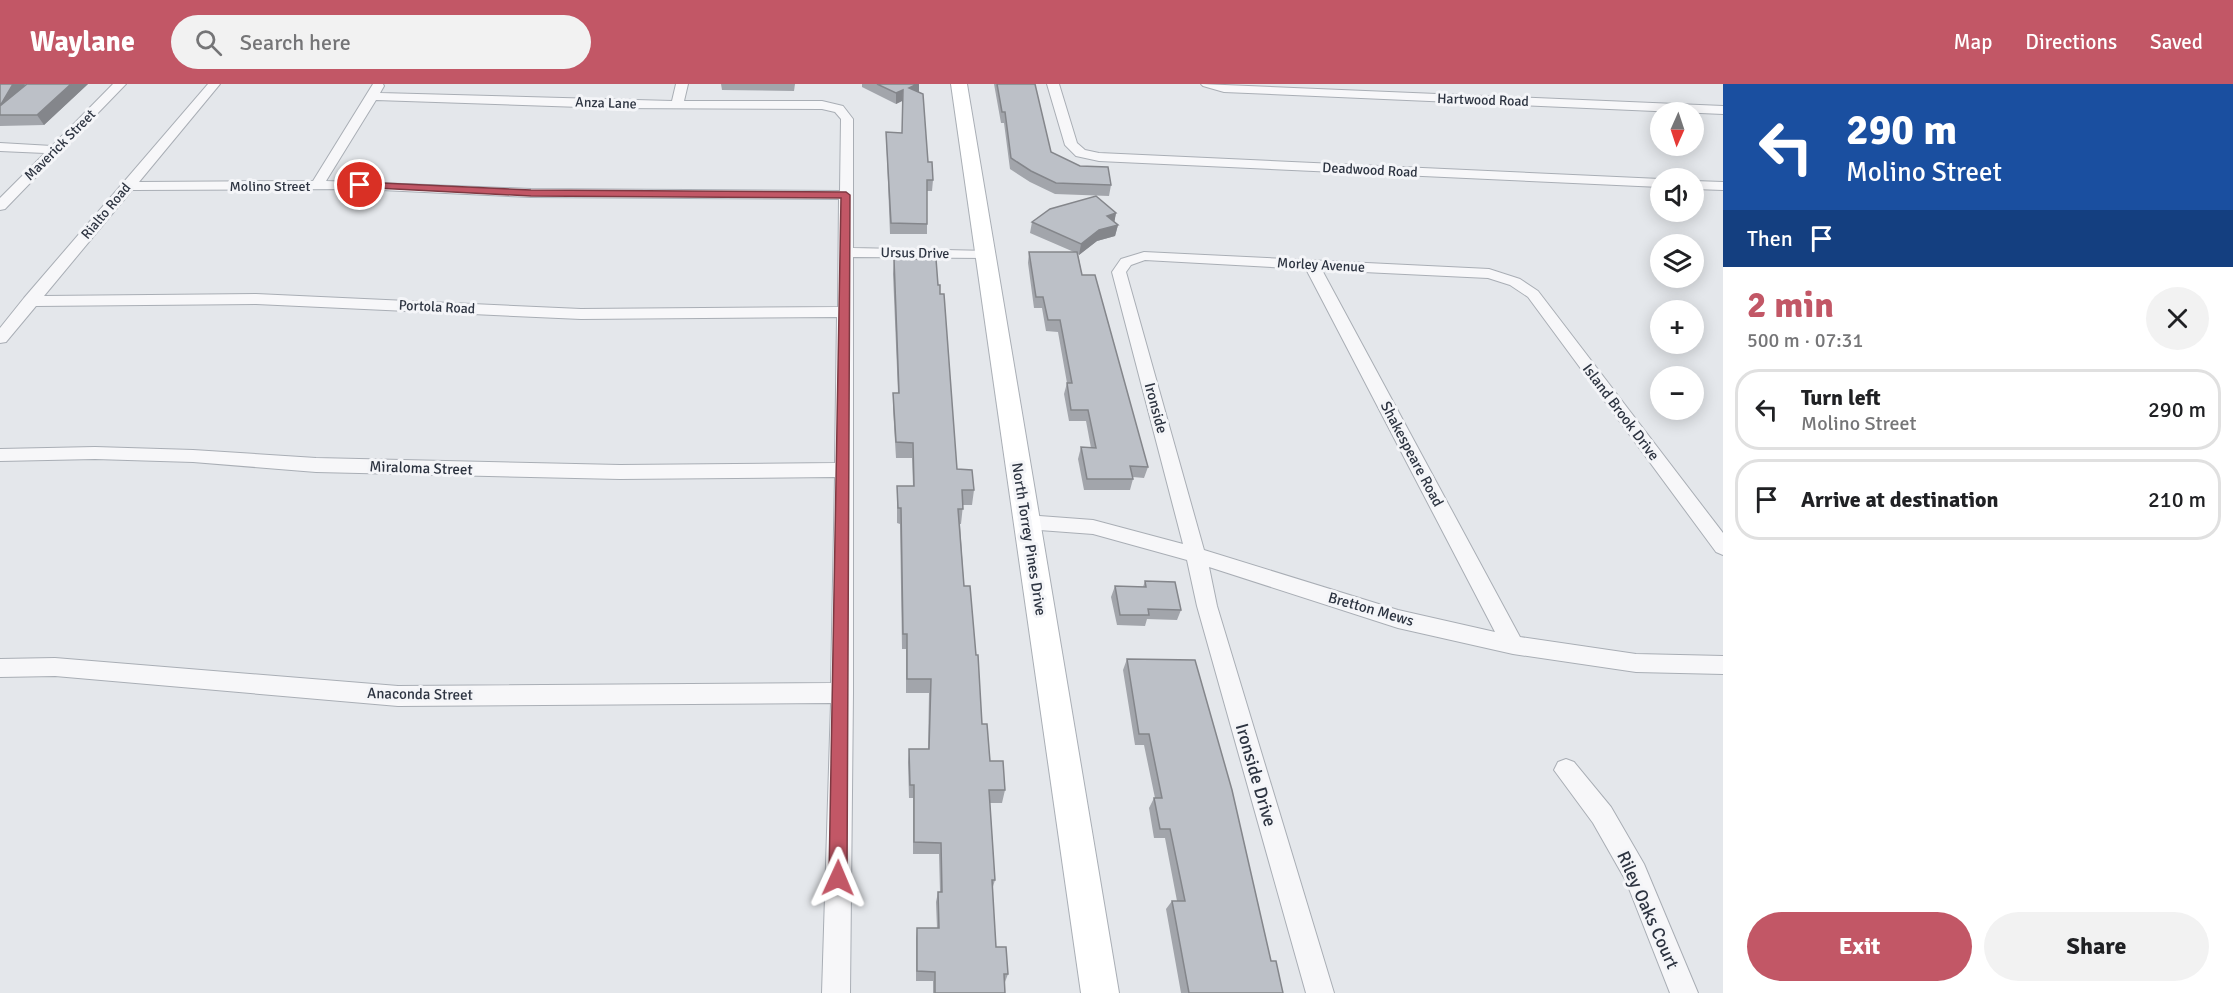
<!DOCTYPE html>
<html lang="en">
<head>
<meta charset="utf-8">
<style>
  :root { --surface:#fff; --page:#f2f2f2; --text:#202124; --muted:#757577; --line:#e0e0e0; --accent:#c25766 }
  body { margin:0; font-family:Signika,sans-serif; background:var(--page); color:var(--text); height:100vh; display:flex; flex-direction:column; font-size:22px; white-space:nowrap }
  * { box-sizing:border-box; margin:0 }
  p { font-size:20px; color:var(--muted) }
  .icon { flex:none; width:33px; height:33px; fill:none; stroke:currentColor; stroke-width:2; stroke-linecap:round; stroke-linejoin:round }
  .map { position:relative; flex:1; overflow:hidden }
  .side { display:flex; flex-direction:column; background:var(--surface); width:510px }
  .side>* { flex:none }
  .hud { background:#1a4fa0; color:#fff; overflow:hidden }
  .needle { width:39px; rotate:183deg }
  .tools { position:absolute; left:1650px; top:18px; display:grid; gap:12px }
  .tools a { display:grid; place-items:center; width:54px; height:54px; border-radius:50%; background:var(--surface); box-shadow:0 3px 15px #0003; font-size:30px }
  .pin { position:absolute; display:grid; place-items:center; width:51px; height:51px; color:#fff; margin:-26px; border:3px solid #fff; border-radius:50%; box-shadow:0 2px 6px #0007 }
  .me { position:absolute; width:66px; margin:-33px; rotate:1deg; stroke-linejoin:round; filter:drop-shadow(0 0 4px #0008) }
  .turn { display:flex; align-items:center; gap:21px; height:126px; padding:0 24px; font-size:27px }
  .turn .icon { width:78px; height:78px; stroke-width:2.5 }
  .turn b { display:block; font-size:42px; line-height:51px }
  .then { display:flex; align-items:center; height:57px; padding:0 24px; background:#0003; gap:12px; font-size:22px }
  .round { display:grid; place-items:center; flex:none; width:63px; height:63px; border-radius:32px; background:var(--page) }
  .summary { display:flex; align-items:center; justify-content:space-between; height:102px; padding:0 24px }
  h1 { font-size:36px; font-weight:800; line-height:45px; color:var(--accent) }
  .primary-button { display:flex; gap:12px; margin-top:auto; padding:12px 24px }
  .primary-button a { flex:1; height:69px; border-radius:36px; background:var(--accent); color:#fff; font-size:24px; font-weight:800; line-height:69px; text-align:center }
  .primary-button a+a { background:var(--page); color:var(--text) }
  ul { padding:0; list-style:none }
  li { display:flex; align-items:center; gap:18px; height:81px; margin:0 12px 9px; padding:0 12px; border:3px solid var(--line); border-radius:24px }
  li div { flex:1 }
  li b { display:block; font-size:22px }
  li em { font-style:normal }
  header { display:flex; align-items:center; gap:36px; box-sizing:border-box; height:84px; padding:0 30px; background:var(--accent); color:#fff }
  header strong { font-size:28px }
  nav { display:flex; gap:33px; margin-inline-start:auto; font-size:21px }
  .search { width:420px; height:54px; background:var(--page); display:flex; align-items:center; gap:15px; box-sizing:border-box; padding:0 21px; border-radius:33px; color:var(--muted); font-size:22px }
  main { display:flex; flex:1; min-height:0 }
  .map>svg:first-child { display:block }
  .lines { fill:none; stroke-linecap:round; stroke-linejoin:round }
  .minor-casing { stroke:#a9aeb5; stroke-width:2 }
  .secondary-casing { stroke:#a9aeb5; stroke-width:2 }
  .minor { fill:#f7f7f9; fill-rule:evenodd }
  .secondary { fill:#fff; fill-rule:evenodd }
  .wall { fill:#a2a5ab }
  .shaded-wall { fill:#84868b }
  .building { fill:#bcc0c7; stroke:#84868b; stroke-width:1.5 }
  .route { fill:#c25766; stroke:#7e3942; stroke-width:1.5 }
  .labels { text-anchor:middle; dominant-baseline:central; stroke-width:6; stroke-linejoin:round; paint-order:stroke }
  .far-street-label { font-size:14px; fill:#2d3441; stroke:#f4f5f8 }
  .street-label { font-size:15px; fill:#2d3441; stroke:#f4f5f8 }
  .near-street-label { font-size:18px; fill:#2d3441; stroke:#f4f5f8 }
</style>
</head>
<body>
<header>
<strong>Waylane</strong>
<div class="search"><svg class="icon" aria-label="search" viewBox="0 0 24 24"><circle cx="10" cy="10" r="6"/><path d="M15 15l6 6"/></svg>Search here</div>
<nav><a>Map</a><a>Directions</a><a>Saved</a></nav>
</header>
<main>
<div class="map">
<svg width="1723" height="909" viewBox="0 0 1723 909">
  <rect width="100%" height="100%" fill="#e4e7eb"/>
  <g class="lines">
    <defs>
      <g id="minor">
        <path d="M113,0H126L5,125L0,126V114L45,69L0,67V59L52,62Z"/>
        <path d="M208,0H220L139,98L313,97L373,0H383L384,2L380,9L672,17L676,0H688L684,17H822L843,22L853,35V164L990,167L992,170L985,174L853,173V609L850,909H822L831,619L398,622L55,592L0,593V575L55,574L398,602L831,599L835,393L620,395L316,388L193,378L95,375L0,377V365L95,363L193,366L316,374L620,381L835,379L837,233L581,235L256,220L36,222L6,258L0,259V244L24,214ZM376,16L610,24L822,25L835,28L841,35L840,107L531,105L326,97ZM360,105L531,113L839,115L838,223L581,225L256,210L44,212L132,106Z"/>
        <path d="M1047,0H1059L1077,59L1085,66L1099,69L1660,95V103L1099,77L1076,72L1065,61Z"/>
        <path d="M1201,0L1723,22V30L1224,8L1203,2Z"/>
        <path d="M1694,97L1723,98V106L1694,105Z"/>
        <path d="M1144,168L1489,185L1520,195L1538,207L1723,449V471L1716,468L1528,213L1510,201L1488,194L1322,186L1520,553L1636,570L1723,572V590L1636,588L1513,570L1398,544L1209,483L1217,522L1334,909H1306L1197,522L1187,476L1093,450L1026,445L1019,443L1016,438L1019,433L1026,431L1093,436L1183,460L1112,188L1121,175ZM1145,176L1306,185L1495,548L1398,526L1204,466L1126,188L1131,181Z"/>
        <path d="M1566,675L1574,678L1611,723L1644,780L1698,909H1670L1626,797L1593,739L1554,686L1558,678Z"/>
      </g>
      <path id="secondary" d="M951,0H967L1119,909H1081Z"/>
    </defs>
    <!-- minor casing -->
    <use href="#minor" class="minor-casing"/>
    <!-- secondary casing -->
    <use href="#secondary" class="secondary-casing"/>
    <!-- minor -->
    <use href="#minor" class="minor"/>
    <!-- secondary -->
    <use href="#secondary" class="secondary"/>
  </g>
  <!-- wall -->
  <g class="wall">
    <path d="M0,0H26L24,3L27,0H88L44,41L0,42Z"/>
    <path d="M721,0H795L794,7L722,6Z"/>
    <path d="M862,0H919V8L928,78L933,96L932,107H927V150H890L886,48L902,49V17L896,20L862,3Z"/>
    <path d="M994,0H1035L1051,68L1111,101L1109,112L1055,110L1030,98L1010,85L1004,39H1001Z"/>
    <path d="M1116,129L1114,138L1118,141L1115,152L1097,157L1079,171L1078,170L1082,191L1148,383L1144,394L1133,393V395L1130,406H1084L1078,375L1081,363L1091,364L1086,337H1069L1064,310L1067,299L1058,248L1046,247L1042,224H1034L1028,179L1029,168H1074L1030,149L1032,138Z"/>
    <path d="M894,175L938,201L957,385L974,406L972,421H963L961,440H960L964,502L982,640L990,677L1005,706L1002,719H990L995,796L992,806L996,863L1008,890L1005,898V909H933V897H916V854L917,844H937L936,818L938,808H940L939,770H913V714H909L908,678L909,665H928L929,609H906V565H902L900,440L897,439V402H913L912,374H896L893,324V309H898L893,190Z"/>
    <path d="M1145,497L1181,526L1177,536L1147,535L1145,542L1117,541L1111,513L1115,502L1143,503Z"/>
    <path d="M1127,575L1271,877L1283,909H1181L1166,825L1172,817H1177L1165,754H1154L1149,724L1154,714H1155L1144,661H1135L1123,586Z"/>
  </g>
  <!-- shaded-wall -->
  <g class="shaded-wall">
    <path d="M13,0H25L8,31L0,22Z"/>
    <path d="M71,0H88L44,41L37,31Z"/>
    <path d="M917,0H919V9L909,4Z"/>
    <path d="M903,6L902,17L896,20V9Z"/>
    <path d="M1116,129L1114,140L1107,132Z"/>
    <path d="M1118,141L1115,152L1097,157L1079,171L1081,160L1099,146Z"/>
  </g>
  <!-- building -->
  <g class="building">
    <path d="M0,0H13L0,22L27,0H71L37,31H0Z"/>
    <path d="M877,0H917L909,4L923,10L928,78H932L933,96H927V140L891,139L886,48L902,49L903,6L896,9Z"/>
    <path d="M997,0H1035L1051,68L1080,82L1108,83L1111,101L1056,99L1031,87L1011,74L1005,28H1002Z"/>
    <path d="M1096,112L1116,129L1107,132L1118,141L1099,146L1081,160L1032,138L1050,125Z"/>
    <path d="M1029,168H1077L1082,191H1095L1148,383L1130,382L1133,395H1087L1081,363L1096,364L1088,326H1071L1067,299H1072L1060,236H1048L1043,213H1036Z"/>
    <path d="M894,175H936L938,201H940V210H944L957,385L972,386L974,406H962L963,425H958L964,502H970L976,571H978L982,640H987L990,677H1003L1005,706H989L995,796H992L996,863H1006L1008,890H1004L1005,909H935V888L917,887V844H939L938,808H942L941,759L914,758V701H910L909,665H929L931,595H907V550H903L901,424H898L897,402H914L913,359L896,358L893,309H899Z"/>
    <path d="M1145,497L1175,498L1181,526L1148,525L1149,531H1120L1115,502L1146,503Z"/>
    <path d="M1127,575L1195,576L1232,706L1271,877H1276L1283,909H1189L1172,817H1185L1170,745H1160L1154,714H1162L1149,650H1139Z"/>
  </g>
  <!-- route -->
  <path class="route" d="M360,98L531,106L846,108L850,111L847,794L844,800L838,802L832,800L829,794L841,114L531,112L357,103V99Z"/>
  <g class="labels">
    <!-- far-street labels -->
    <g class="far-street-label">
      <text transform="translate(1483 16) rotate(2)">Hartwood Road</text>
      <text transform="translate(606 19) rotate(2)">Anza Lane</text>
      <text transform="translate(60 61) rotate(-45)">Maverick Street</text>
      <text transform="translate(1370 86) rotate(3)">Deadwood Road</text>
      <text x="270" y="102">Molino Street</text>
      <text transform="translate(106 127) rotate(-50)">Rialto Road</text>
      <text transform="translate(915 169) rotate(1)">Ursus Drive</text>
      <text transform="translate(1321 181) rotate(3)">Morley Avenue</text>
      <text transform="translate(437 223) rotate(3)">Portola Road</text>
    </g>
    <!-- street labels -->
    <g class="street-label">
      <text transform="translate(1156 324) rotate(75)">Ironside</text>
      <text transform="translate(1621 328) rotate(53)">Island Brook Drive</text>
      <text transform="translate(1412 370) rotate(62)">Shakespeare Road</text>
      <text transform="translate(421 384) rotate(2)">Miraloma Street</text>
      <text transform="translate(1029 455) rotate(81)">North Torrey Pines Drive</text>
      <text transform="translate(1371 525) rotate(16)">Bretton Mews</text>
      <text transform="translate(420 610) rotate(1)">Anaconda Street</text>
    </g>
    <!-- near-street labels -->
    <g class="near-street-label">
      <text transform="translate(1256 691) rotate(74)">Ironside Drive</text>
      <text transform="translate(1648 826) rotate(66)">Riley Oaks Court</text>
    </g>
  </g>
</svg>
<div class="tools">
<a><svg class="needle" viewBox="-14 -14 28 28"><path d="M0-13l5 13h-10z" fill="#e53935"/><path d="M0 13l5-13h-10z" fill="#757577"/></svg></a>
<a><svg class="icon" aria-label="sound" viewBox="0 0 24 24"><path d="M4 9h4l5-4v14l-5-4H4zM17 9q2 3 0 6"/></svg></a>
<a><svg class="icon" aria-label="layers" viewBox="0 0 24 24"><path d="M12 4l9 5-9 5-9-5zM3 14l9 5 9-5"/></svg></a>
<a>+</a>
<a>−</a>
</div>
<div class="pin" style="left:360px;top:101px;background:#d93025"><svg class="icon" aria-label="arrive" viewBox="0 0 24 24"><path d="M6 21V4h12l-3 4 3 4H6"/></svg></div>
<svg class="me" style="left:838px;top:794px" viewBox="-20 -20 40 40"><path d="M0-17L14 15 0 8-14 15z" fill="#c25766" stroke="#fff" stroke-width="4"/></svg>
</div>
<section class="side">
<div class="hud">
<div class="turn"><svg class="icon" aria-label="left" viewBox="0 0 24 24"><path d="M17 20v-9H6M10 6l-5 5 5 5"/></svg><div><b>290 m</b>Molino Street</div></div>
<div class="then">Then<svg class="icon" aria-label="arrive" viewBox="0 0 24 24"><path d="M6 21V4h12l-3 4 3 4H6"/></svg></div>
</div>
<div class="summary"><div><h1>2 min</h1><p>500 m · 07:31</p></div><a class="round"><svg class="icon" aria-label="close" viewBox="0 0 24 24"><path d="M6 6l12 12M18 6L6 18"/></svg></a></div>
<ul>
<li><svg class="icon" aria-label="left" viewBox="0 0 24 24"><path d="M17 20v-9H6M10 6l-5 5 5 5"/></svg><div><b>Turn left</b><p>Molino Street</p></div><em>290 m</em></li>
<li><svg class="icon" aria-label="arrive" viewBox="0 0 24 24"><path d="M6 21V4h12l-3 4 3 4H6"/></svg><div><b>Arrive at destination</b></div><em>210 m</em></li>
</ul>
<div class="primary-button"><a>Exit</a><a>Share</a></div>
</section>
</main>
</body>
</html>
